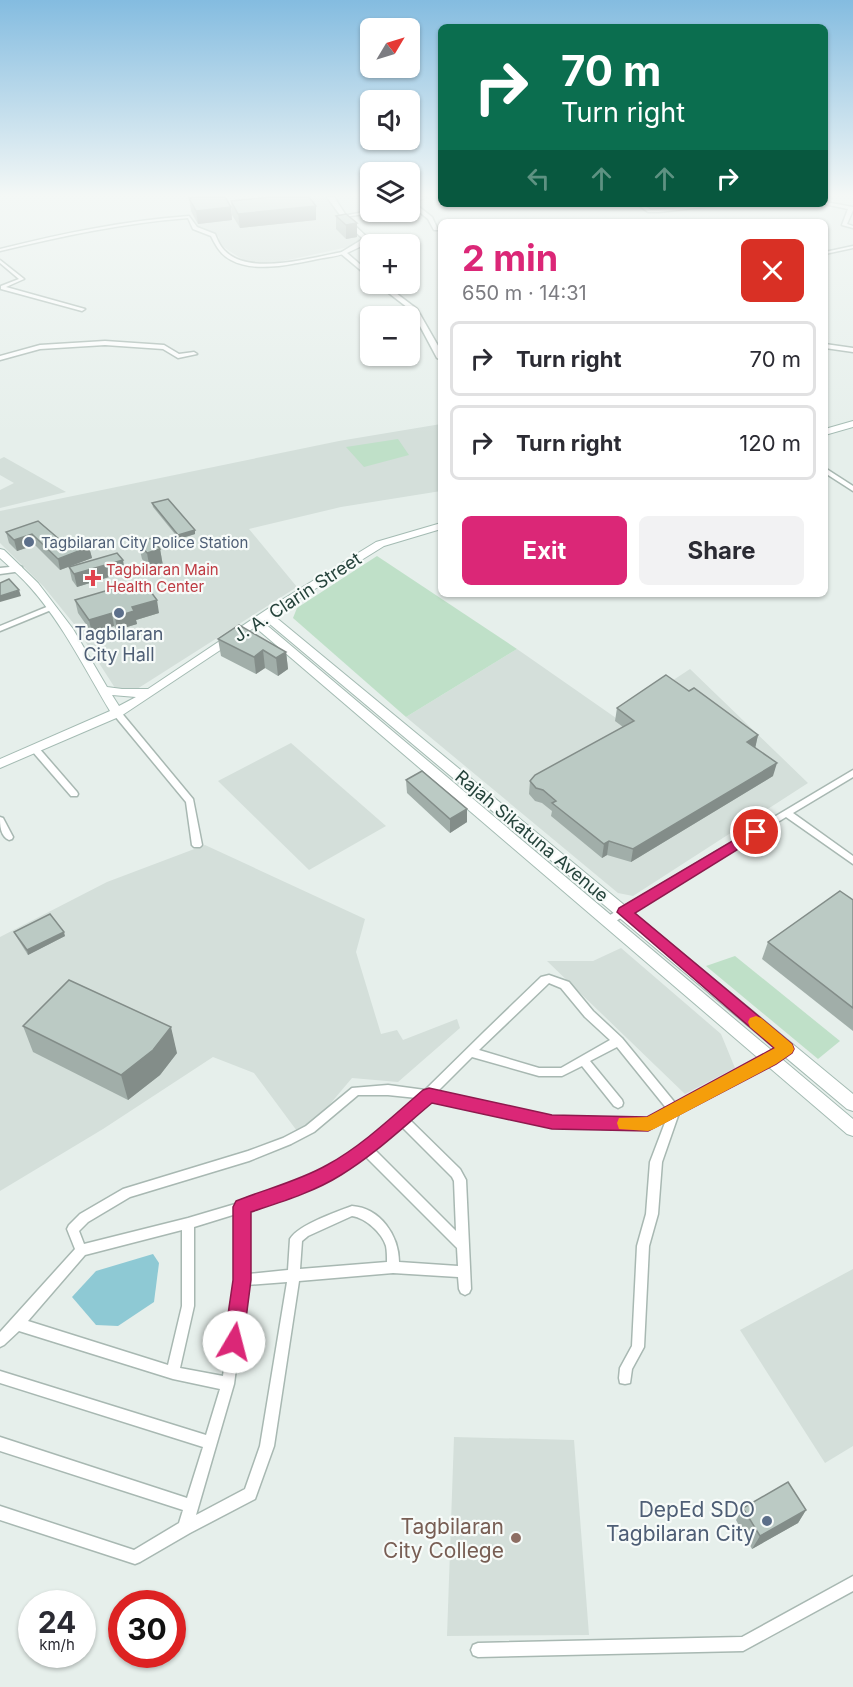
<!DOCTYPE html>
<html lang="en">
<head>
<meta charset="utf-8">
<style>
  :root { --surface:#fff; --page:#f2f2f3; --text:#2b2b33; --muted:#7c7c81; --line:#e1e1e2; --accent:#db2777 }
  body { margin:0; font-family:Inter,sans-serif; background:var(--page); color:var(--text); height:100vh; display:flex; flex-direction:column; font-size:22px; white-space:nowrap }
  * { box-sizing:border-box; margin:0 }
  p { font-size:20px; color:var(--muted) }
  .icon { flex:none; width:33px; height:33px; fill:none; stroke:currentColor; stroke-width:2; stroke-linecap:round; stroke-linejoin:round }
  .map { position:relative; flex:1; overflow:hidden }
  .panel { position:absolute; left:438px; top:219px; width:390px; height:378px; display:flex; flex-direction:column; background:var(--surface); border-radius:9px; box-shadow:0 2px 4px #0004 }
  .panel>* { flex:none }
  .guide { position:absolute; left:438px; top:24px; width:390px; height:183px; border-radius:9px; box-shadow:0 2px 4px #0004; background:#0b6e4f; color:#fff; overflow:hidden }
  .needle { width:39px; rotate:52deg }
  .controls { position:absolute; left:360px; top:18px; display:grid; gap:12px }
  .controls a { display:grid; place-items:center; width:60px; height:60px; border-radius:9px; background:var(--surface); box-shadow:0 2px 4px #0004; font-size:30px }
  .speed { position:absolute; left:18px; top:1590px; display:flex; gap:12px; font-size:30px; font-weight:700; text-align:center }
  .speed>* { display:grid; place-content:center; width:78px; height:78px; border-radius:50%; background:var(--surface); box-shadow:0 2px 4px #0004; line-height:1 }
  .speed small { font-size:15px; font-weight:400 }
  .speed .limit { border:9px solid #d22; background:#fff; color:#111 }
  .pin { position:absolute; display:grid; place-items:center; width:51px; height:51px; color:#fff; margin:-26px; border:3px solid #fff; border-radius:50%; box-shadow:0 2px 6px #0007 }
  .me { position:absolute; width:66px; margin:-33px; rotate:8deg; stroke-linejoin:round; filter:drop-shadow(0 0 4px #0008) }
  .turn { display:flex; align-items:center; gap:21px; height:126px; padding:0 24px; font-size:27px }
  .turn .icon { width:78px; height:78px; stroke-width:2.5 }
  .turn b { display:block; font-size:42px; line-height:51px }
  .lanes { display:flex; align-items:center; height:57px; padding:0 24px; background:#0003; justify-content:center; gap:30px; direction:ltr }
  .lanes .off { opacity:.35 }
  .round { display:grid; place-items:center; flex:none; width:63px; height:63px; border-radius:9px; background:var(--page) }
  .head { display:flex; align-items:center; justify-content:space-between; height:102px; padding:0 24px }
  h1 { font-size:36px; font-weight:700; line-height:45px; color:var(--accent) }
  .primary-button { display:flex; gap:12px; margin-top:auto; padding:12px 24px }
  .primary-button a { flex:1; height:69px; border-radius:9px; background:var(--accent); color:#fff; font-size:24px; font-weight:700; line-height:69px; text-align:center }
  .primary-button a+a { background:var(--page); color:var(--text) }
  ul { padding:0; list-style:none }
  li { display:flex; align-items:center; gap:18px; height:75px; margin:0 12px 9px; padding:0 12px; border:3px solid var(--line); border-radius:9px }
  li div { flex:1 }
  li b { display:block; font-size:22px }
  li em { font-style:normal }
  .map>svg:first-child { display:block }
  .built { fill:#d4dfda }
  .green { fill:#bfe0c8 }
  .water { fill:#8ec9d4 }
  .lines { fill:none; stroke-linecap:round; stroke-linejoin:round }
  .minor-casing { stroke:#a8b8b2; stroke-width:3 }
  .tertiary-casing { stroke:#a8b8b2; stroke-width:3 }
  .secondary-casing { stroke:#a4bbb3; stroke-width:2 }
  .minor { fill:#fff; fill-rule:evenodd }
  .tertiary { fill:#fff; fill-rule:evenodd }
  .secondary { fill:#fff; fill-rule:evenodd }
  .wall { fill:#a1aea9 }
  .shaded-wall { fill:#838d89 }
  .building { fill:#bbcac4; stroke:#838d89; stroke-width:1.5 }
  .route { fill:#db2777; stroke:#8e194d; stroke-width:1.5 }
  .slow { fill:#f59e0b }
  .service-dot { fill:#5c6f8a; stroke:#f7fbf9; stroke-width:2 }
  .health-dot { fill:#e0444e; stroke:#f7fbf9; stroke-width:2 }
  .education-dot { fill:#8d6e63; stroke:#f7fbf9; stroke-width:2 }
  .labels { text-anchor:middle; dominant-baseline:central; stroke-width:4.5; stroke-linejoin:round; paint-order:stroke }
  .far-service-label { font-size:15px; fill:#4e5e75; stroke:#f7fbf9; text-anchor:start }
  .far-health-label { font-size:15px; fill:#be3a42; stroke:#f7fbf9; text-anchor:start }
  .street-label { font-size:18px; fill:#24423a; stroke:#f7fbf9 }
  .service-label { font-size:18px; fill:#4e5e75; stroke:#f7fbf9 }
  .near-service-label { font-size:21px; fill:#4e5e75; stroke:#f7fbf9; text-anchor:end }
  .near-education-label { font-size:21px; fill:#785e54; stroke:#f7fbf9; text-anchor:end }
</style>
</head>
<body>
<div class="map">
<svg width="853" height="1687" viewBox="0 0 853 1687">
  <rect width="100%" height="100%" fill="#e6efeb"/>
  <!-- built -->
  <g class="built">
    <path d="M300,197H328L344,221L363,239L362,244L279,262L251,265L219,244V237L214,233L200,230L190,211L205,203L236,209Z"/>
    <path d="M441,424V491L341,507L249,529L297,587L137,689L115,688L74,624L44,587L0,543V511L339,441Z"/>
    <path d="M4,457L66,492L0,508V490L14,483L0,475V459Z"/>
    <path d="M517,649L616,718L690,669L808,783L633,896L618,893L406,717Z"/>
    <path d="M291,743L386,826L309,870L218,781Z"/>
    <path d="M205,845L365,919L356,952L381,1034L397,1030L403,1040L457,1019L460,1028L398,1082L352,1078L320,1116L297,1131L254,1073L213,1057L103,1129L0,1191V937L107,882Z"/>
    <path d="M621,948L721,1034L735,1068L685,1094L547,961H593Z"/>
    <path d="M853,1269V1446L825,1463L740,1330Z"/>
    <path d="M454,1437L574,1440L589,1635L447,1636Z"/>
  </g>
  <!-- green -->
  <g class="green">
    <path d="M398,439L409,455L364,467L346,447Z"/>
    <path d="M377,556L517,649L406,717L293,618L297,608Z"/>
    <path d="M735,956L840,1041L818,1059L706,966Z"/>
  </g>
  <!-- water -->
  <path class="water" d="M153,1254L159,1263L154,1302L118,1326L96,1325L72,1297L96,1271Z"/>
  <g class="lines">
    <defs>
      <g id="minor">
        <path d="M419,197H426L414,203L432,217L438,230H434L428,219L410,204V201Z"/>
        <path d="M825,202L853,207V210L847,224L853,226V228L842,225L848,209L824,204Z"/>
        <path d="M637,204H642L651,210L731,204L659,212H648Z"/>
        <path d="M370,211L379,212L344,217L342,216Z"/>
        <path d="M189,216L197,227L215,234C217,239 220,246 224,250C249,277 312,257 343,252L345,253C339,256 330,257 323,258C297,263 256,274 231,260C221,255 216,246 211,236L193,229L188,218C123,223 63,236 0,251V249C64,233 123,221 189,216Z"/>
        <path d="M853,246V248L825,254V252Z"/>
        <path d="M0,260L24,279L6,287L85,309L82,311L1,289V286L19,279L0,263Z"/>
        <path d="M105,341L164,345L179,354L194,352L197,354L178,358L163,349L105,345L40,349L0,360V356L40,345Z"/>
        <path d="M825,344L853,348V352L825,348Z"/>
        <path d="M825,468L853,486V491L825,473Z"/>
        <path d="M49,606H52L56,608L0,631V626Z"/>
        <path d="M117,710L120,711L193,799L202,845L200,847H194L192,845L186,802L114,715L113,713L114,711Z"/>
        <path d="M35,746L38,747L77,792L78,794L77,796H71L32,751L31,749L32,747Z"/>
        <path d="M853,770V777L793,813L853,856V864L786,817L611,924H605L603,921L605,918Z"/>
        <path d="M0,817L3,818L13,837L12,839L9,840C0,836 0,825 0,817Z"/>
        <path d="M549,975L569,982L593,1011L622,1038L676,1104C706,1088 736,1074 765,1058C773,1053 780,1044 790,1046L791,1049L790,1052L774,1063L679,1113L662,1162L658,1214L649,1246L644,1347L632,1369L630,1383L625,1384L620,1383L619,1378L620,1368L632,1346L637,1246L646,1214L650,1162L666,1120L648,1129L552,1127L430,1100L409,1119L460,1169L466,1180L471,1289L469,1293L465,1295L461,1293L459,1289L458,1277L393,1273L299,1281L274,1446L255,1499L190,1533L140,1562L135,1564L0,1520V1506L134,1550L179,1523L183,1510L0,1451V1437L187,1498L203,1447L0,1383V1371L206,1435L220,1389L173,1379L19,1331L4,1345L0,1347V1332L75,1249L67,1229L69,1225L80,1214L123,1189L248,1151L283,1138L306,1126L352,1088L388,1085L425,1090L484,1032L541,977ZM549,983L561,988L585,1017L610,1040L561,1068H539L479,1050ZM617,1047L667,1109L647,1119L552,1117L437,1092L472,1057L539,1076H562L582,1066L614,1106L618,1108L622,1106L623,1103L622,1100L590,1061ZM358,1095H388L417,1098L368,1141L331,1166L309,1178L242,1202L188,1218L84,1244L79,1231L88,1222L130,1197L249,1161L291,1144L314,1132ZM401,1126L452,1177L454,1181L456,1231L374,1149ZM365,1156L457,1248L458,1266L399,1262C399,1235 380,1208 352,1206C336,1212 298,1225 290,1239L288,1270L248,1274V1210C292,1195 327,1184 365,1156ZM236,1214V1280L223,1376L180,1368L194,1306V1227ZM352,1216C366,1218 382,1233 386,1246C387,1251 387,1257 387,1262L300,1269L302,1241L308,1236ZM182,1230V1306L168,1365L28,1321L85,1255ZM287,1282L260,1446L245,1489L196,1515L234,1384L247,1285Z"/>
        <path d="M853,1576V1591L743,1651L478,1657L473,1655L471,1650L473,1645L478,1643L742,1637Z"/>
      </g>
      <g id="tertiary">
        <path d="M327,197H334L349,220L369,239L368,243L347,253L370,273V278L340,253L363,239L345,222Z"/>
        <path d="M377,284H384L417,309L441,351V360L437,358L412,311Z"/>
        <path d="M19,566L22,567V571L0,574V568Z"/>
      </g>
      <g id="secondary">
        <path d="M853,421V427L825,435V429Z"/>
        <path d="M441,523V529L384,546L273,615L853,1094V1111L847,1109L265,620L263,622L853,1119V1136L847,1134L255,627L121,716L0,768V759L110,711C86,671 63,624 30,587C21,577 10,567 0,558V549L4,550L38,583L73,629L107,687L122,689H148L272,606L376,542ZM112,695L136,697L119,706Z"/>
      </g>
    </defs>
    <!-- minor casing -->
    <use href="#minor" class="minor-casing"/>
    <!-- tertiary casing -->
    <use href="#tertiary" class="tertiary-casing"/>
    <!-- secondary casing -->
    <use href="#secondary" class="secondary-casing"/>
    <!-- minor -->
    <use href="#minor" class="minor"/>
    <!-- tertiary -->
    <use href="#tertiary" class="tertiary"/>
    <!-- secondary -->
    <use href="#secondary" class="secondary"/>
  </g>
  <!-- wall -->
  <g class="wall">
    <path d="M189,198L231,207L232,220L198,224L191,211Z"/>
    <path d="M231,201L316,206V220L240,228L232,215Z"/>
    <path d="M346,214L357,237L346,239L336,229V216Z"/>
    <path d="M152,503L195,530V534L179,539L153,507Z"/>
    <path d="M38,521L66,545L89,547L92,558L60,570L35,545L17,551L9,543L6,532Z"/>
    <path d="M138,542L160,549L163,566L150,570L142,559Z"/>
    <path d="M69,567L125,572L77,587L72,580Z"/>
    <path d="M75,600L159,613L136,620L137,624L117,630L114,626L92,633L78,613Z"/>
    <path d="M218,639L286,652L288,669L278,676L265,668L256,674L221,656Z"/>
    <path d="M689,691L758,735L755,747L773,776L631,862L607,855L602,858L551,816L552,811L542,803L535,801L529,794L530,781L623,727L615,721L617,708Z"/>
    <path d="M406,780L467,822L450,833L407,793Z"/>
    <path d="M853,900V1031L762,959L768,942Z"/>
    <path d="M14,932L65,936L28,955L16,936Z"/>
    <path d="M23,1026L177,1053L160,1075L128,1100L33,1052Z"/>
    <path d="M743,1508L806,1510L798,1523L752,1549L736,1520Z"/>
  </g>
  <!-- shaded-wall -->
  <g class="shaded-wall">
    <path d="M316,206V220L240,228L238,214Z"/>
    <path d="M231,207L232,220L198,224L196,211Z"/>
    <path d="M357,223V237L346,239V225Z"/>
    <path d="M195,530V534L179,539L178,535Z"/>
    <path d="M32,534L35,545L17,551L14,540Z"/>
    <path d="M89,547L92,558L60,570L58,559Z"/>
    <path d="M160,549L163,566L150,570L147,553Z"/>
    <path d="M123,560L125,572L77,587L74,574Z"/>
    <path d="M19,590L21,596L0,602V596Z"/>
    <path d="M157,600L159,613L136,620L137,624L117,630L115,617L132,607Z"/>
    <path d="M112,613L114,626L92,633L89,620Z"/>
    <path d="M263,650L265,668L256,674L254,657Z"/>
    <path d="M286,652L288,669L278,676L276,658Z"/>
    <path d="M758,735L755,749L747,742Z"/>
    <path d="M777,763L773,776L631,862L633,849Z"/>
    <path d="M467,809V822L450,833V819Z"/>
    <path d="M609,841L607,855L602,858L604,844Z"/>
    <path d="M64,932L65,936L28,955L27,950Z"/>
    <path d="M171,1027L177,1053L160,1075L128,1100L121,1075Z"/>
    <path d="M806,1510L798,1523L752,1549L760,1536Z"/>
  </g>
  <!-- building -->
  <g class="building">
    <path d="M198,197H225L231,207L196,211L189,198Z"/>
    <path d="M271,197H309L316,206L238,214L231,201Z"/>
    <path d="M346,214L357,223L346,225L336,216Z"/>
    <path d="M168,499L195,530L178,535L152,503Z"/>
    <path d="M38,521L66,545L81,540L89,547L58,559L32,534L14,540L6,532Z"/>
    <path d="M152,538L160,549L147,553L138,542Z"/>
    <path d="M117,553L123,560L74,574L69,567Z"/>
    <path d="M9,579L19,590L0,596V583Z"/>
    <path d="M142,580L157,600L132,607L134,611L115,617L112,613L89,620L75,600Z"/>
    <path d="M239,625L286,652L276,658L263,650L254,657L218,639Z"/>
    <path d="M666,675L689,691L694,688L758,735L747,742L777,763L633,849L609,841L604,844L552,803L556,801L543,790L536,788L530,781L535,775L634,721L617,708Z"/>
    <path d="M422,771L467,809L450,819L406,780Z"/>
    <path d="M840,891L853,900V1008L768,942Z"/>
    <path d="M50,914L64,932L27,950L14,932Z"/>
    <path d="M69,980L171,1027L153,1050L121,1075L23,1026Z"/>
    <path d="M788,1482L806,1510L760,1536L743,1508Z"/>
  </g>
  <!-- sky -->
  <linearGradient id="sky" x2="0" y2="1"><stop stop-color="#84bce0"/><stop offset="0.45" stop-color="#f4f8f6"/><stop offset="1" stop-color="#f4f8f6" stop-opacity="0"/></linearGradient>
  <rect width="853" height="434" fill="url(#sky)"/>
  <!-- route -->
  <path class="route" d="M756,827L761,828L763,832L761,835L635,913L792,1044L794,1049L792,1053L776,1064L648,1131L552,1129L432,1103C402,1128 374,1155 341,1175C314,1192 281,1202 251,1212V1280L243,1342L241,1349L234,1352L227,1349L224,1342L233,1280V1207L236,1201C266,1189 299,1181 327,1165C362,1146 393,1116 423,1090L429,1088L552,1115L647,1117L774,1048L617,912L619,908Z"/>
  <!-- slow -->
  <path class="slow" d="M756,1016L761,1018L792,1044L794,1049L792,1053L776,1064L654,1129L648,1131L619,1129L617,1123L619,1118L647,1117L775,1048L750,1027L748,1022L750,1018Z"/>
  <!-- markers -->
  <g class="service-dot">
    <circle cx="29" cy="542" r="6"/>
    <circle cx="119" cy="613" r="6"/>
    <circle cx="767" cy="1521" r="6"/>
  </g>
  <path class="health-dot" d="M90 569h6v6h6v6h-6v6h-6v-6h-6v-6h6z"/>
  <circle class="education-dot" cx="516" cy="1538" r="6"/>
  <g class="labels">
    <!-- far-service labels -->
    <g class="far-service-label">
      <text x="41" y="542">Tagbilaran City Police Station</text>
    </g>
    <!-- far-health labels -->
    <g class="far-health-label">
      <text x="106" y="569">Tagbilaran Main<tspan x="106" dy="17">Health Center</tspan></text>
    </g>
    <!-- street labels -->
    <g class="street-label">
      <text transform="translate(297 597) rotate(-33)">J. A. Clarin Street</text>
      <text transform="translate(532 836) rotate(40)">Rajah Sikatuna Avenue</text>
    </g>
    <!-- service labels -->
    <g class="service-label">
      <text x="119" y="633">Tagbilaran<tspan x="119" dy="21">City Hall</tspan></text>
    </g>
    <!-- near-service labels -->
    <g class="near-service-label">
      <text x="755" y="1509">DepEd SDO<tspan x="755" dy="24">Tagbilaran City</tspan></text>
    </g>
    <!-- near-education labels -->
    <g class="near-education-label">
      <text x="504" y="1526">Tagbilaran<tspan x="504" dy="24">City College</tspan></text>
    </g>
  </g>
</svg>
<div class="controls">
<a><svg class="needle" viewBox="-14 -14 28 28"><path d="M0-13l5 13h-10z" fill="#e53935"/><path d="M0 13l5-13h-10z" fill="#7c7c81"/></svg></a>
<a><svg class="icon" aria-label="sound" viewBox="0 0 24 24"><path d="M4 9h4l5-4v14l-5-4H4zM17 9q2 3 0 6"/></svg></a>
<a><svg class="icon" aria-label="layers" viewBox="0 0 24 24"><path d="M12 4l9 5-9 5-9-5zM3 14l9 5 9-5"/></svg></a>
<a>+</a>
<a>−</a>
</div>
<div class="speed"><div>24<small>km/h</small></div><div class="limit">30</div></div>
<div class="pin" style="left:756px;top:832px;background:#d93025"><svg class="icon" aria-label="arrive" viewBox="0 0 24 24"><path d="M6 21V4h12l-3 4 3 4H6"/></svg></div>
<svg class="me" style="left:234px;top:1342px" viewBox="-20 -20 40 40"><circle r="19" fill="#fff"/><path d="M0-13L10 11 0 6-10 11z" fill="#db2777"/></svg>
<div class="guide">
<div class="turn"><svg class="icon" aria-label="right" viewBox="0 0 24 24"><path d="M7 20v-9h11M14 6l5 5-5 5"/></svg><div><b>70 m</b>Turn right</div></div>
<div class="lanes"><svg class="icon off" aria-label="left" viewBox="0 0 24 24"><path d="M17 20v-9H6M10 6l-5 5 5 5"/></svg><svg class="icon off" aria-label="ahead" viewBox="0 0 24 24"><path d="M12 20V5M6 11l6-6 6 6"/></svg><svg class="icon off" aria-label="ahead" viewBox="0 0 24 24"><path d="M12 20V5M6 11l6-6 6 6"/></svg><svg class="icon" aria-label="right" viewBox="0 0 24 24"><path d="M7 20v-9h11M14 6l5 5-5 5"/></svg></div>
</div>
<section class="panel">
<div class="head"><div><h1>2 min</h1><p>650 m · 14:31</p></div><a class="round" style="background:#d93025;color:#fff"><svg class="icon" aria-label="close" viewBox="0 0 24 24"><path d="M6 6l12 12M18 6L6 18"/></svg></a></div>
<ul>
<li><svg class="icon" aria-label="right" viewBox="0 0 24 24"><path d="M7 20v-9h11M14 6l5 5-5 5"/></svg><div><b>Turn right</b></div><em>70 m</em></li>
<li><svg class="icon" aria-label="right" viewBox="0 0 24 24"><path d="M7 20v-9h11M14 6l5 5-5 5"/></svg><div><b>Turn right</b></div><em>120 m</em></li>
</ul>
<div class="primary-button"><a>Exit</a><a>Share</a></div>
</section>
</div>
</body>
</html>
